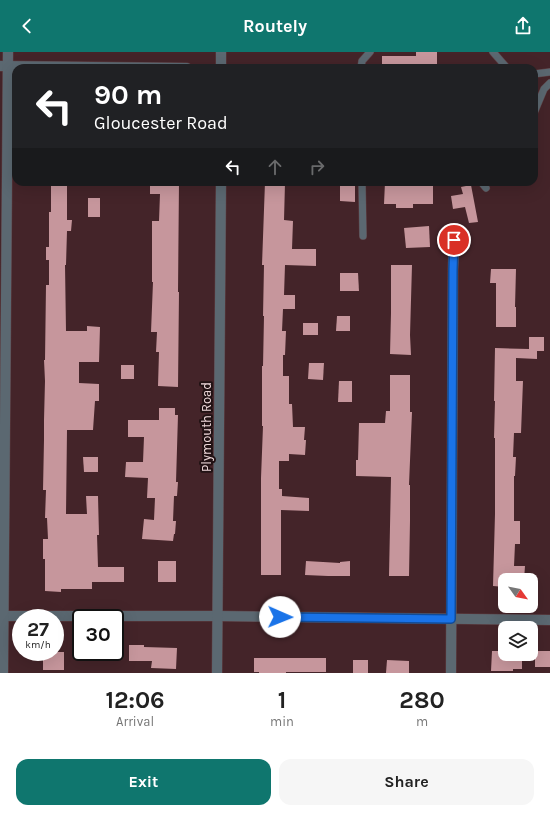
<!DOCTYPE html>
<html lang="en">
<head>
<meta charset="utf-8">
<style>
  :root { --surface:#fff; --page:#f6f6f6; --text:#222; --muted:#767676; --accent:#0f766e }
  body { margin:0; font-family:Karla,sans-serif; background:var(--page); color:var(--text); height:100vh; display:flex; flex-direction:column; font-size:15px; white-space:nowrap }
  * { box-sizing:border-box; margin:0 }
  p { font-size:13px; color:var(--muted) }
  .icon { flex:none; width:22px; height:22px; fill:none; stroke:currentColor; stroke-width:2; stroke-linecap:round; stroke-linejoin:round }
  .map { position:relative; height:621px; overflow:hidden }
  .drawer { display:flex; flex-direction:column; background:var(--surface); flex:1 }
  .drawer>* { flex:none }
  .top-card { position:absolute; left:12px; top:12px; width:526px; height:122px; border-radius:12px; box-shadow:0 4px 16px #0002; background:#202124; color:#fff; overflow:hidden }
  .needle { width:26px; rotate:123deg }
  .buttons { position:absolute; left:498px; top:521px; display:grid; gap:8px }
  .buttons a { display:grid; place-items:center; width:40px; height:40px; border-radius:8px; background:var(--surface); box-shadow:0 4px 16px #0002; font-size:20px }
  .speed { position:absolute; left:12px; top:557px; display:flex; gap:8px; font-size:20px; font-weight:700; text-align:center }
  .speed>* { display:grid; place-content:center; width:52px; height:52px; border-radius:50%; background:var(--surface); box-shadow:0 4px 16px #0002; line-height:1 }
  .speed small { font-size:10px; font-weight:400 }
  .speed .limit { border:2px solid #111; border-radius:6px; background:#fff; color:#111 }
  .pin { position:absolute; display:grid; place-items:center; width:34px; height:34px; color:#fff; margin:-17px; border:2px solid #fff; border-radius:50%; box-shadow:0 1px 4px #0007 }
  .me { position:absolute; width:44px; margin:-22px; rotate:91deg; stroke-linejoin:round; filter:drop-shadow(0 0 3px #0008) }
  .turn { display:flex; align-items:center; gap:14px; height:84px; padding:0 16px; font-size:18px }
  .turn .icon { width:52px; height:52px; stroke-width:2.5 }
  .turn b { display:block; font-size:28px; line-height:34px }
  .lanes { display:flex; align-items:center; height:38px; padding:0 16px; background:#0003; justify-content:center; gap:20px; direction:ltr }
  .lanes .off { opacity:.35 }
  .eta { display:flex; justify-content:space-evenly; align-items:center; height:68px; text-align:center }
  .eta b { font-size:24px; font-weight:700; line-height:28px }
  .primary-button { display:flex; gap:8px; margin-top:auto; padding:8px 16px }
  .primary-button a { flex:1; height:46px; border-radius:12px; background:var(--accent); color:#fff; font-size:16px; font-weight:700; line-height:46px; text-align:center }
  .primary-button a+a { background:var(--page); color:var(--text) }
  header { display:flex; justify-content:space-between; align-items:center; height:52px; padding:0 16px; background:var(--accent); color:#fff; font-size:18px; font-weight:700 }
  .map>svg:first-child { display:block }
  .building { fill:#c6969c }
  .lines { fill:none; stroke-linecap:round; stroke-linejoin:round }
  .lane-casing { stroke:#5f4145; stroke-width:8 }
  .street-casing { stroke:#5f4145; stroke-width:11 }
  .lane { stroke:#5b6871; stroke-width:7 }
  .street { stroke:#5b6871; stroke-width:10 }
  .route-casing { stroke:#114b97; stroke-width:10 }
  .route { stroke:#1a73e8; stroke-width:7 }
  .labels { text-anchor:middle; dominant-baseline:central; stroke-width:4; stroke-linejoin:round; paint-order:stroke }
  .street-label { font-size:13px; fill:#edd7d9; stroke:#211214 }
</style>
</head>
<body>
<header><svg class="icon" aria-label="back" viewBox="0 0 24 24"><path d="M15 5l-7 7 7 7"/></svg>Routely<svg class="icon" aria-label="share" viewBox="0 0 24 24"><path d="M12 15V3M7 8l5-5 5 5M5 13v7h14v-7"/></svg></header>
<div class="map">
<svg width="550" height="621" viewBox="0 0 550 621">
  <rect width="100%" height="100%" fill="#442429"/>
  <!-- building -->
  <g class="building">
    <path d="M416,0H437V16H382V4H416Z"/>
    <path d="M51,130H67V168H72L71,179H67L66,213H65L66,279H87V274L100,275L99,310H79V331L99,332V349H95L93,378H67L66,462H87L86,444H98L99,483H97L98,515H124V530H92V537H61V540L45,539V507H43V487H48L47,466H45L46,438H43L44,388V368L45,329L44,308H45L46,233H49V208H46V195H49V160H51Z"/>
    <path d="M150,130H179L178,240H179L178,335L158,334L159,300H156L157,280H151L153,230H152V169H159L160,142H150Z"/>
    <path d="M265,130L285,131L284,168L293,169L292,197H316V214L285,213L284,243H295V257H283L282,279H286L285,303H283V324H289V352H292L293,375H305L304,388H306L305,403L289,402V409H279V437H282V444L309,446V459L281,458V523H261V426L263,374H262V314H263L264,264H263L264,213H262Z"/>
    <path d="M340,130H355V150L340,149Z"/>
    <path d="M385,130H433V152H413V156H396V152H384Z"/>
    <path d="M471,133L478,170L469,171L465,155L453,157L451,144L463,142L461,135Z"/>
    <rect x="88" y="146" width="12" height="19"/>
    <path d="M429,174L430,195L406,196L404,176Z"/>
    <path d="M391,213H412L410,283L411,303L390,302L391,261Z"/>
    <path d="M491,217H516L515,255H516V275H496V231H490Z"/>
    <path d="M340,221H358L359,239H340Z"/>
    <path d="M337,264H350V279H336Z"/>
    <rect x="303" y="271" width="15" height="12"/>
    <path d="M529,285H544V299H537V307L516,306V329H523L521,381H514L513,405H516L515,424H514V469H520V492H515L514,514H525L524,528H505V535L493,534L495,462V386H494L495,349H494L495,296L529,297Z"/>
    <path d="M309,311H324L323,328L308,327Z"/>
    <rect x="121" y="313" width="13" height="14"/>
    <path d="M390,323H410V360H412L409,433H410V469L409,524H389L391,425L356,424V408H358L359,371H385L386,359H390Z"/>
    <path d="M339,329H352V350H338Z"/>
    <path d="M159,356H175V363H178L176,430H178L177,444H174L173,469H176L175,482H174L173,489L142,487L144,467L154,468L155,446H147L148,426L125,425L126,410H143L144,385H128V368H159Z"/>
    <path d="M83,405H98V420H84Z"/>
    <rect x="158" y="509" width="18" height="21"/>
    <path d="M306,509L340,511V510L350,509V524H328L305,523Z"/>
    <path d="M129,593H144V595L177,596L176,617L151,616L152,609H129Z"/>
    <path d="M492,599H505V602H512V605H522V617H513V619H491Z"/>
    <rect x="535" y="599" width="15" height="16"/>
    <path d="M46,600H64V618H43V608H45Z"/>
    <path d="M254,606H326V620H286V621H259V620H254Z"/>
    <rect x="353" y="608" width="15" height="13"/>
    <path d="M387,608L409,609V621H386Z"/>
  </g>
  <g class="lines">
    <defs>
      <g id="lane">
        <path d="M493,0L507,16"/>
        <path d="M361,16L362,9L370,0"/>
        <path d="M534,22L550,20"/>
        <path d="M534,61L544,37L550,31"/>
        <path d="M362,130L363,184"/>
        <path d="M481,130L486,136"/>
      </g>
      <g id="street">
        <path d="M0,14L187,16"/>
        <path d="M221,16V0"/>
        <path d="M0,564H217L550,568"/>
        <path d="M3,621L8,0"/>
        <path d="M217,621L221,130"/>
        <path d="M451,621L453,218L454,188"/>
      </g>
    </defs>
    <!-- lane casing -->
    <use href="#lane" class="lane-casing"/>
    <!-- street casing -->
    <use href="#street" class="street-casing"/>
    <!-- lane -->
    <use href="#lane" class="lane"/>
    <!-- street -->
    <use href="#street" class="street"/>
  </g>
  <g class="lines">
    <defs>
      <path id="route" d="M280,565L451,567L453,218L454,188"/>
    </defs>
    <!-- route casing -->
    <use href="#route" class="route-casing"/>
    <!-- route -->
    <use href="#route" class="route"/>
  </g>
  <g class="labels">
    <!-- street labels -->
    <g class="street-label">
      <text transform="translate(206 375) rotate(-90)">Plymouth Road</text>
    </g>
  </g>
</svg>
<div class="buttons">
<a><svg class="needle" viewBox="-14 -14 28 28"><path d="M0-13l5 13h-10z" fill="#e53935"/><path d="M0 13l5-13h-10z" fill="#767676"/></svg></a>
<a><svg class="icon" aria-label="layers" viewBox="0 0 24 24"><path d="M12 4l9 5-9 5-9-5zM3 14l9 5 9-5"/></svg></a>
</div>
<div class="speed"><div>27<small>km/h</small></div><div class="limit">30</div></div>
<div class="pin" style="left:454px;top:188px;background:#d93025"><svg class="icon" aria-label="arrive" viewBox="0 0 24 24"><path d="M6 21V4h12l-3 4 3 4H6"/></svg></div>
<svg class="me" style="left:280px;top:565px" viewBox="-20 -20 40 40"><circle r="19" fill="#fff"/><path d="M0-13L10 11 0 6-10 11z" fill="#1a73e8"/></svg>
<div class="top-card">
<div class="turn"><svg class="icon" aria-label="left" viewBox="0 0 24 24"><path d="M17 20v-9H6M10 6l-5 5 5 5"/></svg><div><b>90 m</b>Gloucester Road</div></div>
<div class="lanes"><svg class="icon" aria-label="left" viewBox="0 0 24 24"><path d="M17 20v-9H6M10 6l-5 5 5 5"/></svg><svg class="icon off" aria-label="ahead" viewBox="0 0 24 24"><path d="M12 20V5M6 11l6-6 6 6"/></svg><svg class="icon off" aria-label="right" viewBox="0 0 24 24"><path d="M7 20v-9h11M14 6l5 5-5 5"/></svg></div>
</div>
</div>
<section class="drawer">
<div class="eta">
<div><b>12:06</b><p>Arrival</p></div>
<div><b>1</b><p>min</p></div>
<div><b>280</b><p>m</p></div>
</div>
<div class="primary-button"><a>Exit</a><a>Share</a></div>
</section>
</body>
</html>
